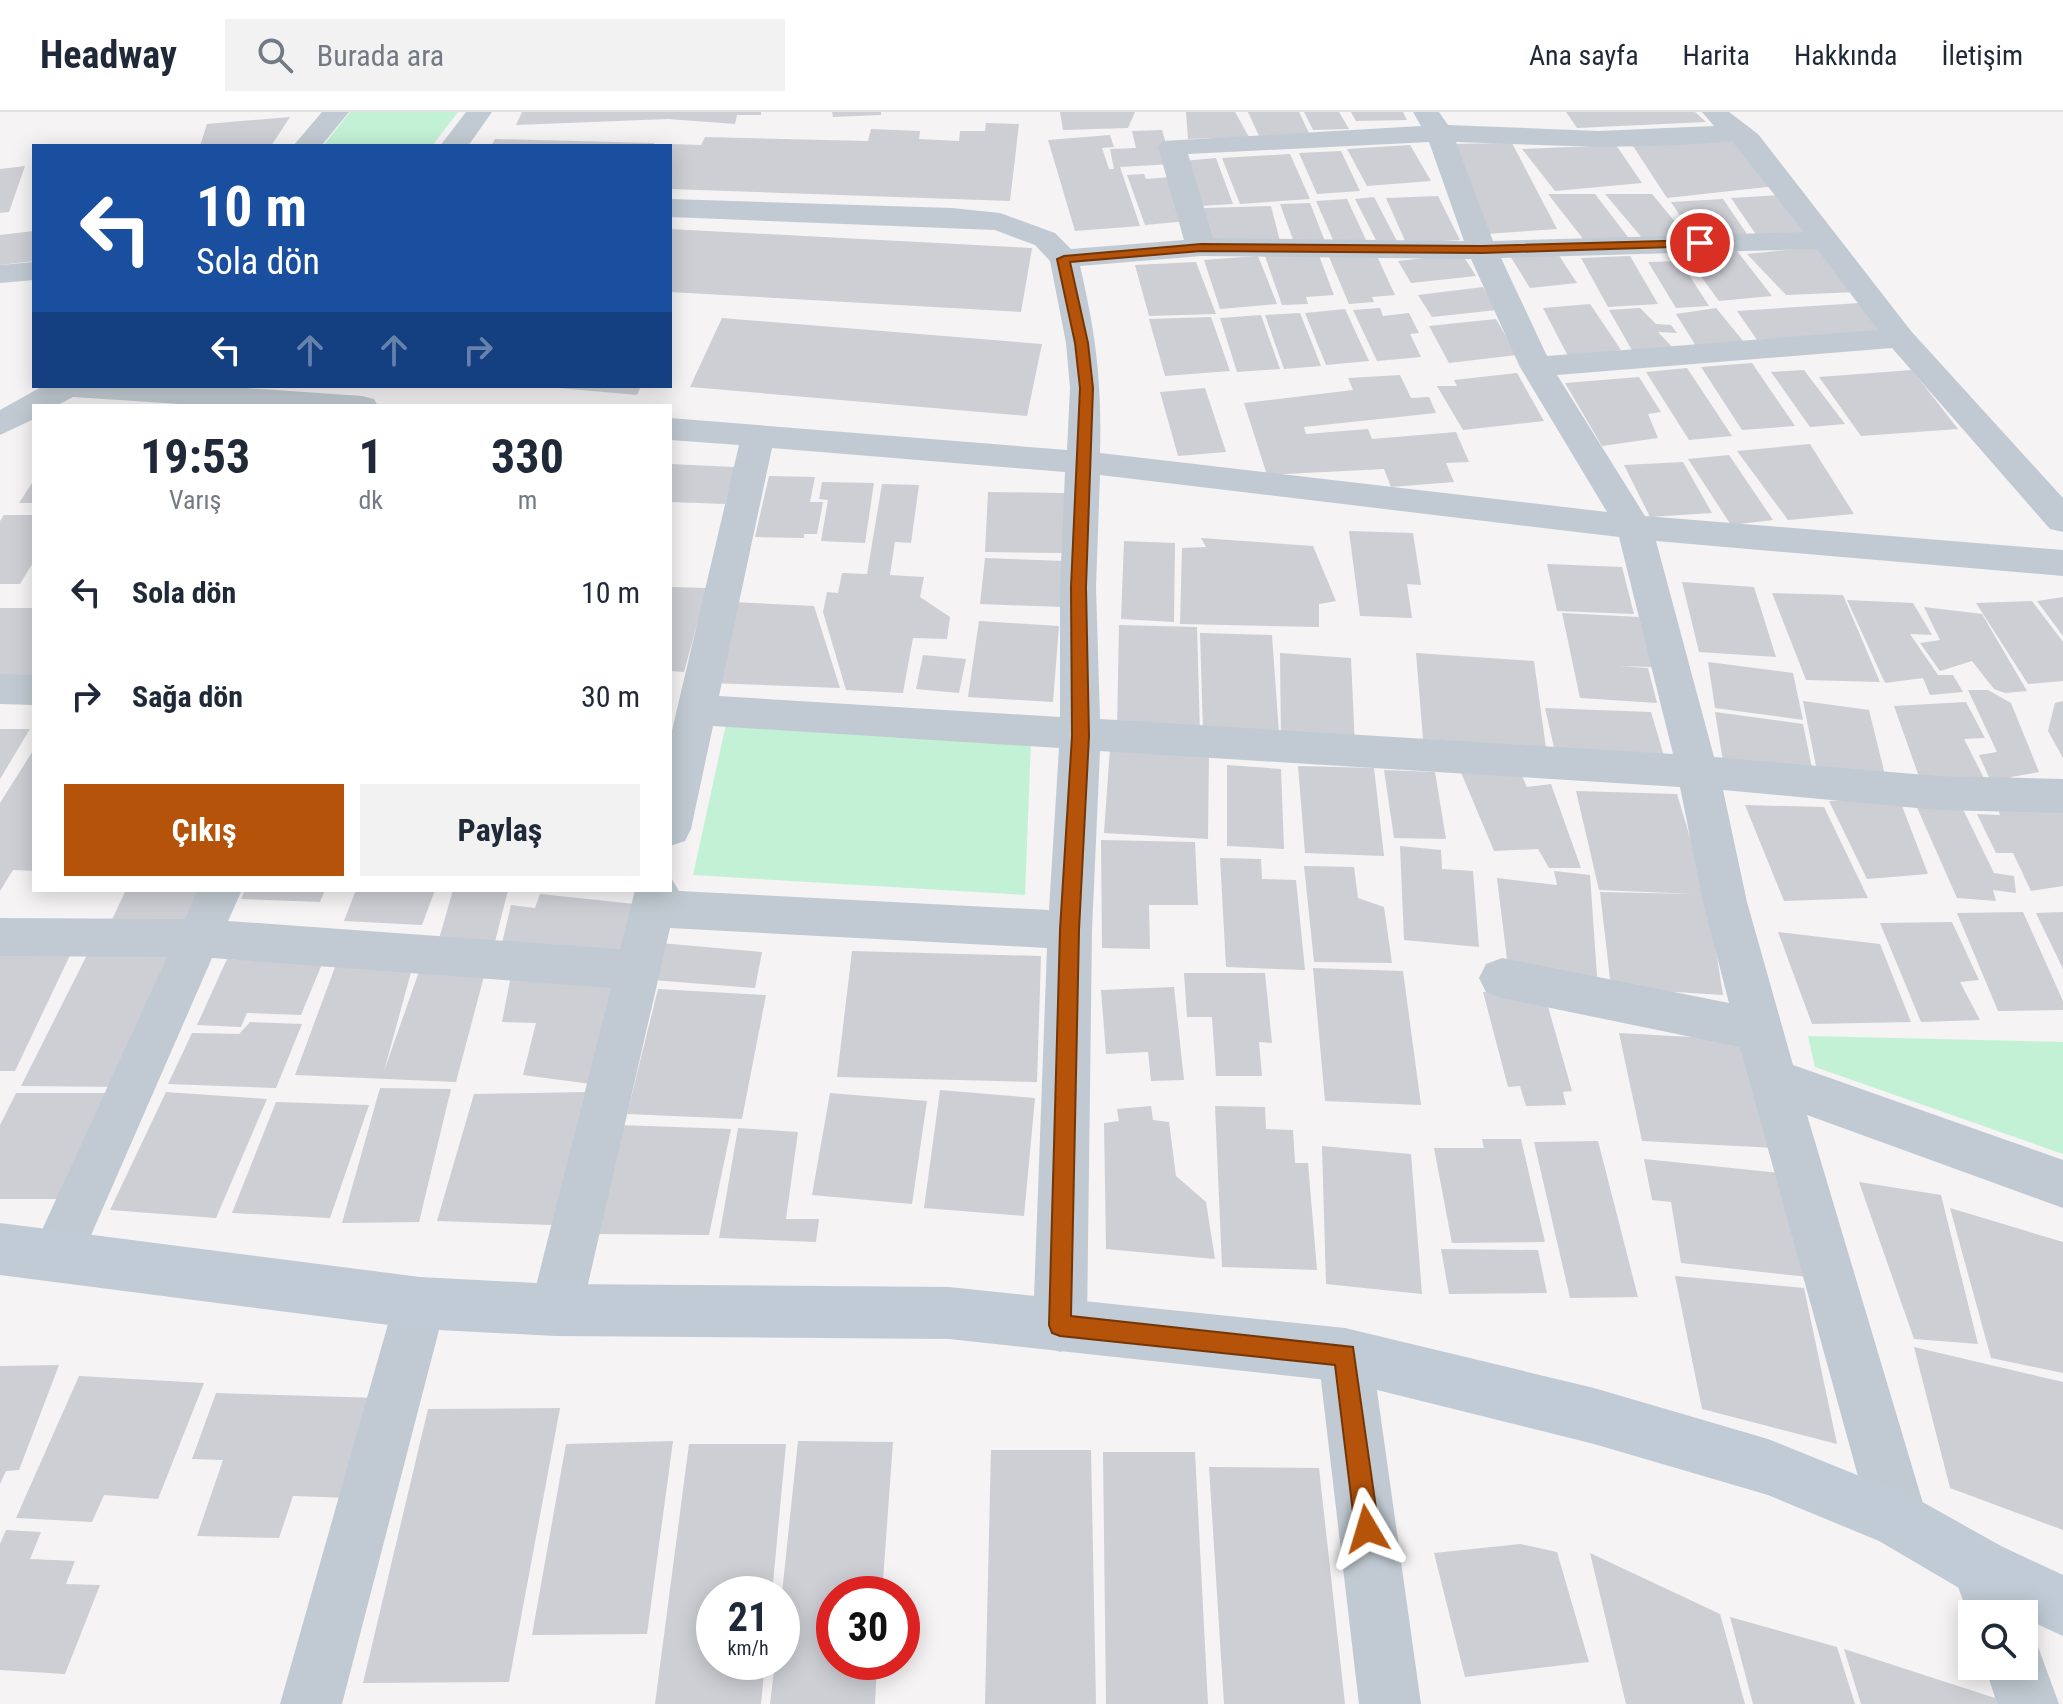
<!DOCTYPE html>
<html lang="tr">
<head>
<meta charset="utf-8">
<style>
  :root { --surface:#fff; --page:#f2f2f3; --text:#1f2937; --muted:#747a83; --line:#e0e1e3; --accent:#b45309 }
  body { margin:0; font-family:"Roboto Condensed",sans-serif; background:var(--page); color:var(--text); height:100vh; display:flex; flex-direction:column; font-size:30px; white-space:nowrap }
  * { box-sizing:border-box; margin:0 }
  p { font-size:26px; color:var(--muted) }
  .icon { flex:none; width:44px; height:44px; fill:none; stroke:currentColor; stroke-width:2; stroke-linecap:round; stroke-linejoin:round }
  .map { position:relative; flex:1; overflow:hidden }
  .panel { position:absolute; left:32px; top:292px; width:640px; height:488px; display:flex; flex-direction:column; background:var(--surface); border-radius:0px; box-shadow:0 4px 20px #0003 }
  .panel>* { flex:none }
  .guide { position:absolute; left:32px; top:32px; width:640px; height:244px; border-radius:0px; box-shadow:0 4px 20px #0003; background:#1a4fa0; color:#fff; overflow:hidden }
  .buttons { position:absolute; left:1958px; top:1488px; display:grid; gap:16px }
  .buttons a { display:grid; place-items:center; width:80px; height:80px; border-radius:0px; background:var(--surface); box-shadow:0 4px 20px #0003; font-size:40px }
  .speed { position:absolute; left:696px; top:1464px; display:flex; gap:16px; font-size:40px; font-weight:700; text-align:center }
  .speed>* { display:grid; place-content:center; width:104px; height:104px; border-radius:50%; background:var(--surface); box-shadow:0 4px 20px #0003; line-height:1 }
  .speed small { font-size:20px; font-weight:400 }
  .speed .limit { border:12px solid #d22; background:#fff; color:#111 }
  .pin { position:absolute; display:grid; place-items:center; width:68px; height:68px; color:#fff; margin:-34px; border:4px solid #fff; border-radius:50%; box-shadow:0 2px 8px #0007 }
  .me { position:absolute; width:88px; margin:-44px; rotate:353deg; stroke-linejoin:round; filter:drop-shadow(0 0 6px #0008) }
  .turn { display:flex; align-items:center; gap:28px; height:168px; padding:0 32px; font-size:36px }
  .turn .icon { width:104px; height:104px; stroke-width:2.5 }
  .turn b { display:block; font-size:56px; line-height:68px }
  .lanes { display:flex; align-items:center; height:76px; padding:0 32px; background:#0003; justify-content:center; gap:40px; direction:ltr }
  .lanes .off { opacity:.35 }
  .eta { display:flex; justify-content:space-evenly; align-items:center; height:136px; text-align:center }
  .eta b { font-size:48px; font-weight:700; line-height:56px }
  .button { display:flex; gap:16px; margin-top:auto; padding:16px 32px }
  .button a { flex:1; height:92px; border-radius:0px; background:var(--accent); color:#fff; font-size:32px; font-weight:700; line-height:92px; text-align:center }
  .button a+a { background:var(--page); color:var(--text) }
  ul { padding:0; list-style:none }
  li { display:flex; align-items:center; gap:24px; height:104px; padding:0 32px }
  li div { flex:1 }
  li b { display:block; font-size:30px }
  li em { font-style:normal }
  header { display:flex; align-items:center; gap:48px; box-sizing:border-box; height:112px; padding:0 40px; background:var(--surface); border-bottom:2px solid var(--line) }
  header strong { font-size:38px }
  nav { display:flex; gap:44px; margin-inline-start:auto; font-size:28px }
  .search { width:560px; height:72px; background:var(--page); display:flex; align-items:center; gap:20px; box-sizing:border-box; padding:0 28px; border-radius:0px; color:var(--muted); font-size:30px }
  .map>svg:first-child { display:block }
  .green { fill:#c3f1d5 }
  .building { fill:#cdcfd5 }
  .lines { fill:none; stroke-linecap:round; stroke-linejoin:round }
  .street { fill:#c1cad2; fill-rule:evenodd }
  .secondary { fill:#c1cbd6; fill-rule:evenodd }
  .route { fill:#b45309; stroke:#753606; stroke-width:2 }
</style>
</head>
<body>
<header>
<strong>Headway</strong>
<div class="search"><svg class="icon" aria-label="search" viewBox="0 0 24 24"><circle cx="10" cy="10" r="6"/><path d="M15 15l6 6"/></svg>Burada ara</div>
<nav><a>Ana sayfa</a><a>Harita</a><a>Hakkında</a><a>İletişim</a></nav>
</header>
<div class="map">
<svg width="2063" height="1592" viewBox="0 0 2063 1592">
  <rect width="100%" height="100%" fill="#f5f3f3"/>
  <!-- green -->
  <g class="green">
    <path d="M350,0H458L432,34H323Z"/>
    <path d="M726,612L1031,628L1025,783L693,763Z"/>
    <path d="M1808,924L2063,930V1042L1815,955Z"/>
  </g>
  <!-- building -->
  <g class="building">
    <path d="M522,0H761V3H737L735,12L668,7L516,13Z"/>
    <path d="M832,0H881V3L833,5Z"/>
    <path d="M1060,0H1135L1128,16L1063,18Z"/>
    <path d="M1186,0H1235L1249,25L1188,27Z"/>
    <path d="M1248,0H1299L1309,21L1259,24Z"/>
    <path d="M1304,0H1339L1349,17L1313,18Z"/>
    <path d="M1351,0H1403L1407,8L1356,9Z"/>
    <path d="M1566,0H1695L1706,10L1577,16Z"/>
    <path d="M290,5L271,34H200L207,12Z"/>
    <path d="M986,11L1019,12L1010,89L670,77V32L701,33L705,25L868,29L871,17L920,19L919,27L959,29L960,19H985Z"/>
    <path d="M1162,18L1172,52L1120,55L1140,114L1075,119L1048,28L1110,23L1114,35L1102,36L1109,57H1114L1110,37L1136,36L1132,19Z"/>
    <path d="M1733,26L1776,74L1667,86L1633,34Z"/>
    <path d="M495,27L654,31V34H491Z"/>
    <path d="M1512,31L1557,117L1486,122L1445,32Z"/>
    <path d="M1410,33L1431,69L1367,74L1347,37Z"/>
    <path d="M1616,33L1642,71L1555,79L1522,37Z"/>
    <path d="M1341,39L1360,79L1317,82L1299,41Z"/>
    <path d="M1290,42L1310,87L1240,92L1222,46Z"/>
    <path d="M1216,46L1233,92L1199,94L1183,49Z"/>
    <path d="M25,54L9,100L0,101V57Z"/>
    <path d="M1144,62L1146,67L1170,65L1188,109L1145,113L1127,63Z"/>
    <path d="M1548,82H1595L1631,129L1584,128Z"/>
    <path d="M1605,82H1652L1690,128L1643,127Z"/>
    <path d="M1782,83L1813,125L1759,127L1731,86Z"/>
    <path d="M1438,84L1460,128L1406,131L1386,86Z"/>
    <path d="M1374,85L1398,131L1378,132L1355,87Z"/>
    <path d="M1347,87L1366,128L1334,130L1316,89Z"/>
    <path d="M1723,87L1751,128L1698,131L1671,90Z"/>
    <path d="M1310,91L1326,132L1295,133L1280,92Z"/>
    <path d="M1271,94L1280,129L1211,131L1204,96Z"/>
    <path d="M670,117L1032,136L1021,200L670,180Z"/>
    <path d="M34,119V149L0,153V123Z"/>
    <path d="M1826,134L1858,180L1786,183L1747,142Z"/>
    <path d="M1556,139L1577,171L1530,176L1510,144Z"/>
    <path d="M1737,139L1772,184L1719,189L1686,144Z"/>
    <path d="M1318,141L1334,183L1306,185L1308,192L1282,193L1265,144Z"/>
    <path d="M1376,142L1395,183L1372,185L1374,190L1349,192L1329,145Z"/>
    <path d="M1462,142L1476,164L1411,171L1398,149Z"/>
    <path d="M1258,144L1277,192L1220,197L1204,148Z"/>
    <path d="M1630,144L1658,192L1608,195L1581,146Z"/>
    <path d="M1680,149L1709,194L1676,196L1648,150Z"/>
    <path d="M1196,150L1216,202L1149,204L1135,153Z"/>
    <path d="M1483,175L1497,198L1432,205L1418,183Z"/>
    <path d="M1860,191L1882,220L1757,228L1737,199Z"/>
    <path d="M1590,192L1621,238L1570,248L1543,196Z"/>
    <path d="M1380,196L1383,204L1409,201L1419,221L1410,222L1421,245L1377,249L1353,198Z"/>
    <path d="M1640,196L1656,212L1671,213L1677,221L1658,220L1672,235L1633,240L1609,198Z"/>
    <path d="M1716,196L1744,230L1696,234L1676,202Z"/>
    <path d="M1345,197L1369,249L1326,253L1305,201Z"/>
    <path d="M1300,201L1321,254L1284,257L1265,203Z"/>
    <path d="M1261,203L1280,257L1237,260L1220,206Z"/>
    <path d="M1211,205L1230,259L1165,264L1149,207Z"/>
    <path d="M722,206L1042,232L1027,304L690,275Z"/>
    <path d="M1496,207L1517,243L1449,251L1429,214Z"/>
    <path d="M1752,251L1795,314L1742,318L1701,255Z"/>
    <path d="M1687,256L1732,324L1689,328L1646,260Z"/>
    <path d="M1804,258L1845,312L1810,315L1771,260Z"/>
    <path d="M1912,258L1958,317L1861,324L1819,265Z"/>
    <path d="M1517,261L1544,309L1463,318L1437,274H1457L1454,268Z"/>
    <path d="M1400,263L1411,286L1429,285L1436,301L1304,315L1306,322L1368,317L1372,327L1456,320L1469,350L1446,351L1454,370L1391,375L1384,357L1267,363L1244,291L1353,278L1348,266Z"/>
    <path d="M1639,265L1661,300L1648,302L1658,326L1602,334L1565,271Z"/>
    <path d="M537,274H641L637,283Z"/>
    <path d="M1205,276L1226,340L1178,344L1160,280Z"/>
    <path d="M1810,332L1854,402L1788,408L1737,339Z"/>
    <path d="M1729,343L1773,408L1731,413L1688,347Z"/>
    <path d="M1683,350L1712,401L1650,405L1624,353Z"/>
    <path d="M670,352L735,355L725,392L670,390Z"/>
    <path d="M769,364L815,365L810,390H823L817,422H804V426L755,425Z"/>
    <path d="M34,368V391H19Z"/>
    <path d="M822,370L874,371L865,431L821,429L828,388L819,387Z"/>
    <path d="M882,372L919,373L911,431L895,430L890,463L924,465L920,485L950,505L947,527L913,526L903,581L846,578L823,500L827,480L838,481L842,461L867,462Z"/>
    <path d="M988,380L1064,381V441L985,440Z"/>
    <path d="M4,403H34V449L20,472H0V409Z"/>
    <path d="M1349,419L1413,421L1421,473L1407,472L1412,506L1360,504Z"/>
    <path d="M1201,426L1313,434L1336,489L1319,492V515L1180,512L1182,436L1206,435Z"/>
    <path d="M1124,429L1175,431L1174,510L1121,507Z"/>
    <path d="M985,446L1065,449L1062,495L980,492Z"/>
    <path d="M1547,452L1622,455L1634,502L1557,499Z"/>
    <path d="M1682,470L1754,475L1776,545L1699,540Z"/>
    <path d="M670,475L707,476L684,560L670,559Z"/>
    <path d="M1772,481L1843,483L1880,570L1806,568Z"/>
    <path d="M2063,485V524L2037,489Z"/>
    <path d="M1847,488L1913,491L1932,523L1910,522L1938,563H1953L1963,580L1930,583L1923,566L1885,571Z"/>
    <path d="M2032,489L2063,530V569L2028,572L1976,491Z"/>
    <path d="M732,490L814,494L840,576L712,571Z"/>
    <path d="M1924,495L1982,502L2027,579L2005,581L1994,577L1972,549L1940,559L1920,531L1940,528Z"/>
    <path d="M0,496H34V570L0,569Z"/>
    <path d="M1562,501L1639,505L1652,555L1619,554L1648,556L1657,591L1580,586Z"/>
    <path d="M979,509L1059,514L1053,590L968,585Z"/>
    <path d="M1119,513L1197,515L1200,622L1117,619Z"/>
    <path d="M1200,521L1272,523L1279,622L1203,619Z"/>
    <path d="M1280,541L1351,546L1355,635L1281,630Z"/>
    <path d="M1416,541L1534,549L1546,636L1423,627Z"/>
    <path d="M923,543L966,547L959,581L916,577Z"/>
    <path d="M1708,550L1793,561L1803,608L1715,596Z"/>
    <path d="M1968,578H1988L2011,591L2039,660L2011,665L2017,675L1993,674L1979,643L1997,640Z"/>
    <path d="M1803,589L1869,598L1885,663L1816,654Z"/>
    <path d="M2063,589V646L2048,619L2055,591Z"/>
    <path d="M1966,590L1985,626L1964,627L1990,678L1923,676L1894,594Z"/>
    <path d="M1545,596L1651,600L1664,644L1555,640Z"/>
    <path d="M1715,600L1803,612L1813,661L1723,649Z"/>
    <path d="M0,617H30L0,667Z"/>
    <path d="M1110,636L1209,642L1208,727L1104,721Z"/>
    <path d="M34,637V759L13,758L0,779V691Z"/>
    <path d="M1227,653L1281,657L1284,737L1227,734Z"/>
    <path d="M1298,654L1374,656L1384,744L1305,741Z"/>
    <path d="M1384,658L1435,660L1446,727L1394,726Z"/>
    <path d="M1460,658L1521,662L1527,675L1551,672L1581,756H1549L1538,737L1494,739Z"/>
    <path d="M1576,679L1677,682L1707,782L1723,883L1611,876L1600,780L1695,782L1599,778Z"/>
    <path d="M1899,686L1928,762L1867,767L1829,689Z"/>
    <path d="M1995,688L2063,695V774L2031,779L2013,741H1996L1977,702L2000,703Z"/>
    <path d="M1915,691H1960L1994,761L2014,764L2016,781L1993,778L1996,789L1957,786Z"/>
    <path d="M1745,693L1824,695L1868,786L1784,789Z"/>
    <path d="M1101,728L1195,730L1198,793H1149L1150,837L1102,836Z"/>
    <path d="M1400,734L1441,738L1442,757L1473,759L1479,835L1404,828Z"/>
    <path d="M1220,746L1261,747L1262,767L1296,768L1305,858L1226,855Z"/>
    <path d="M1304,754L1354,755L1358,786L1384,795L1392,851L1314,850Z"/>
    <path d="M1554,759L1590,763L1598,878L1509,864L1497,766L1557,773Z"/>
    <path d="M126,778H218L199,821L106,820Z"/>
    <path d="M245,778H325L320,790L241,787Z"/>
    <path d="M356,778H435L422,813L344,809Z"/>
    <path d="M453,778H508L494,834H437Z"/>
    <path d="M540,782L635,792L629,848L499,844L511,793L535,796Z"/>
    <path d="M2023,800L2063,889V898L1998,899L1957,801Z"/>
    <path d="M2063,800V857L2036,801Z"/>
    <path d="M1952,810L1979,868L1960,870L1980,908L1921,910L1880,811Z"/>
    <path d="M1778,820L1880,832L1911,910L1812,912Z"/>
    <path d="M660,831L762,840L755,876L652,868Z"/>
    <path d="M0,839H72L15,959H0Z"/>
    <path d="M89,839L179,841L120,975L21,974Z"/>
    <path d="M852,839L1041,844L1037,970L837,965Z"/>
    <path d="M227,847L322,852L301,903L247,901L241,915L197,913Z"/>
    <path d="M338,847L413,853L384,959L421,854L487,853L456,970L295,963Z"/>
    <path d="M1313,856L1403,859L1421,993L1325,989Z"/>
    <path d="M1184,861H1265L1272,931L1259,930L1262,964H1216L1212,905H1187Z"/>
    <path d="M511,863L614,873L591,972L523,963L536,911L502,910Z"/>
    <path d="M1174,875L1184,968L1151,969L1148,940L1106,942L1101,878Z"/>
    <path d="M658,877L766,883L742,1007L627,1002Z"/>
    <path d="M1543,877L1572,979L1563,980L1566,993L1526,994L1520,974L1508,975L1483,880Z"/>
    <path d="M250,910L302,912L276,976L168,972L192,921L239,922Z"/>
    <path d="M1619,921L1745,928L1775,1036L1642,1029Z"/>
    <path d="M380,976L451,977L419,1110L342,1111Z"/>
    <path d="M940,978L1035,986L1024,1104L924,1096Z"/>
    <path d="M166,980L267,987L216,1106L110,1098Z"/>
    <path d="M585,980L552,1113L437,1109L474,982Z"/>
    <path d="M16,981H114L68,1087H0V1013Z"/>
    <path d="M830,981L927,989L912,1092L812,1083Z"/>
    <path d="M276,990L369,993L330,1106L232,1101Z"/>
    <path d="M1151,994L1153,1008L1169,1010L1176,1064L1206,1090L1215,1147L1106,1137L1104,1011L1119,1009L1117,997Z"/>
    <path d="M1215,994L1265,995L1266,1017L1293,1018L1295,1051H1308L1317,1158L1222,1155Z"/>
    <path d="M619,1013L731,1017L709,1123L593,1122Z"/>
    <path d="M738,1016L798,1020L786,1107H819L816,1130L719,1126Z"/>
    <path d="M1482,1027H1521L1545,1130L1452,1131L1434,1036H1484Z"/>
    <path d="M1598,1029L1638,1185L1570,1186L1534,1030Z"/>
    <path d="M1322,1034L1411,1042L1422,1182L1326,1172Z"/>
    <path d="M1644,1047L1781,1061L1808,1165L1681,1151L1671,1090L1652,1088Z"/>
    <path d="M1859,1070L1941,1083L1978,1232L1914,1227Z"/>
    <path d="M1950,1096L2063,1130V1261L1991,1246Z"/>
    <path d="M1441,1137L1538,1138L1547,1181L1449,1182Z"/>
    <path d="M1675,1164L1804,1176L1837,1332L1702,1297Z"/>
    <path d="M1914,1235L2063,1270V1418L1950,1376Z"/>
    <path d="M59,1253L19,1358L6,1359L0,1372V1254Z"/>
    <path d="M79,1264L204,1271L158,1387L104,1383L92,1410L16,1406Z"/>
    <path d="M216,1281L379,1286L350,1386L293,1384L279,1426L197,1424L223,1348L192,1347Z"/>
    <path d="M560,1296L509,1570L363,1571L428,1297Z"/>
    <path d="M673,1329L647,1522L532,1523L566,1332Z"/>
    <path d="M798,1329L893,1330L882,1482H834V1550H877L875,1592H770L775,1550H782V1481Z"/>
    <path d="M689,1332H786L772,1482H714V1550H765L761,1592H655Z"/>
    <path d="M991,1338H1091L1096,1592H985Z"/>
    <path d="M1103,1340H1195L1208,1592H1106Z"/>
    <path d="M1209,1355L1319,1356L1345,1592H1224Z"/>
    <path d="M6,1418L41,1420L30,1447L75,1449L66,1472L100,1473L65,1562L0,1558V1432Z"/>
    <path d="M1520,1432L1557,1440L1589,1550L1465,1565L1434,1441Z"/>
    <path d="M1590,1441L1720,1502L1745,1592H1626Z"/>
    <path d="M1730,1505L1837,1535L1855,1592H1753Z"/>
    <path d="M1844,1537L1995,1586L1997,1592H1861Z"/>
  </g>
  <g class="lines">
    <!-- street -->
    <g class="street">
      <path d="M322,0H349L321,34H293Z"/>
      <path d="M466,0H492L468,34H440Z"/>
      <path d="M1413,0H1439L1448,13L1598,19L1714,14L1702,0H1729L1758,22L1911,219L2063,386V420L2050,417L1892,236L1557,263L1645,404L2063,438V464L1656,429L1714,645L1938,664L2063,667V701L1938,698L1723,678L1747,790L1793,953L2063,1048V1096L1807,1003L1928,1408L1919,1428L1899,1437L1879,1428L1870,1408L1740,935L1502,886L1486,880L1479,866L1486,852L1502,846L1729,891L1703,790L1680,675L1100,639L1092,818L1087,1213L1079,1232L1060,1240L1041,1232L1033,1213L1047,836L670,816L582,1198L575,1217L556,1224L537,1217L530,1198L611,876L212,846L75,1160L57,1168L39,1160L31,1142L167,845L0,844V806L185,807L198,778H242L228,809L620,837L635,778H670V764L679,779L1049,798L1059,636L713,614L691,717L685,729L670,734V627L739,333L670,328V306L1067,338L1070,276L1066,231L1050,149L1035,133L995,118L670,105V87L952,96L1000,101L1055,121L1071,137L1184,128L1158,35L1162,29L1421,14ZM1732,29L1804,120L1493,129L1456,30C1548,33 1640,39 1732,29ZM1429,30L1464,129L1213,126L1188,42ZM1817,137L1878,218L1547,244L1501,146ZM1201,144L1471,147L1520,255L1607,400L1100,341C1102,271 1096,222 1080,154ZM772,336L1065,360L1060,475V605L719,584ZM1100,363L1619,425L1673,642L1100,607L1096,475Z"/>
      <path d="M34,150V168L0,171V153Z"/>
      <path d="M43,274H218L362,284L374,287L378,294H211L73,285L56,294H34V307L0,323V298Z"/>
      <path d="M0,562L34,563V593L0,592Z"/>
      <path d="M420,1165L439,1172L446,1191L342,1592H280L394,1191L401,1172Z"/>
      <path d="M1345,1216L1364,1224L1372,1243L1421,1592H1359L1318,1243L1326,1224Z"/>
      <path d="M1980,1426L2001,1434L2027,1502L2024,1509V1502H1972V1514L1951,1455L1959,1434Z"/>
      <path d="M2024,1527L2037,1532L2059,1592H1997L1985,1554H2024Z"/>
    </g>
    <!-- secondary -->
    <path class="secondary" d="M0,1111L420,1165L556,1172L949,1175L1345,1216L1594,1276L1768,1327L1919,1388L2001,1434L2063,1463V1524L2024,1506V1502H2015L1959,1476L1879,1429L1768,1383L1594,1332L1345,1270L949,1227L556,1224L420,1217L0,1163Z"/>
  </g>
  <!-- route -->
  <path class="route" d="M1700,128L1706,131L1704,134L1482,141L1201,139L1070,150L1088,231L1093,276L1086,475L1089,624L1079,818L1071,1204L1353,1235L1379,1417L1376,1426L1367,1429L1359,1426L1355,1417L1335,1253L1060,1224L1052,1221L1049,1213L1060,818L1072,624L1071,475L1080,276L1075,231L1057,147L1064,144L1201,132L1482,134Z"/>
</svg>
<div class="buttons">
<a><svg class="icon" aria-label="search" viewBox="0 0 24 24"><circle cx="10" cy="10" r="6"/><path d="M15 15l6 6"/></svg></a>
</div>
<div class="speed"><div>21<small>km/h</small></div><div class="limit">30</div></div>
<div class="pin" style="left:1700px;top:131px;background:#d93025"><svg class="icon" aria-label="arrive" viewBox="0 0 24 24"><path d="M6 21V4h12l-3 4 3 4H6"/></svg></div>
<svg class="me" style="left:1367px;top:1417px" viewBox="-20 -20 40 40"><path d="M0-17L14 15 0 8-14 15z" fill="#b45309" stroke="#fff" stroke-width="4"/></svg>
<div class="guide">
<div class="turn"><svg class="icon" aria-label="left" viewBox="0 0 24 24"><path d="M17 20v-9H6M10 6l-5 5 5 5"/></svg><div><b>10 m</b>Sola dön</div></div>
<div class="lanes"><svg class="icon" aria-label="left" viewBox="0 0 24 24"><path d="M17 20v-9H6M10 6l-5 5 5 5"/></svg><svg class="icon off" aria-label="ahead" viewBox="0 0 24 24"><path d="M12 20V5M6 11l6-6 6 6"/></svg><svg class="icon off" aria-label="ahead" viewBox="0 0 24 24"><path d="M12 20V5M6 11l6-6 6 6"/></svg><svg class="icon off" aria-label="right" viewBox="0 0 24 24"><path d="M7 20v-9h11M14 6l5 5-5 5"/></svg></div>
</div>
<section class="panel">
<div class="eta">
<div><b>19:53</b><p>Varış</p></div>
<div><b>1</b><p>dk</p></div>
<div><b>330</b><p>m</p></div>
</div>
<ul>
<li><svg class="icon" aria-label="left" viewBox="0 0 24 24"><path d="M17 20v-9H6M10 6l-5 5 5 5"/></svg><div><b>Sola dön</b></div><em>10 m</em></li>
<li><svg class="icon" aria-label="right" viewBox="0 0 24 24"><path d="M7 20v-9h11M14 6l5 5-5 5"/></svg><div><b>Sağa dön</b></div><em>30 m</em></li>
</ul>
<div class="button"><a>Çıkış</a><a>Paylaş</a></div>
</section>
</div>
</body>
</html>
